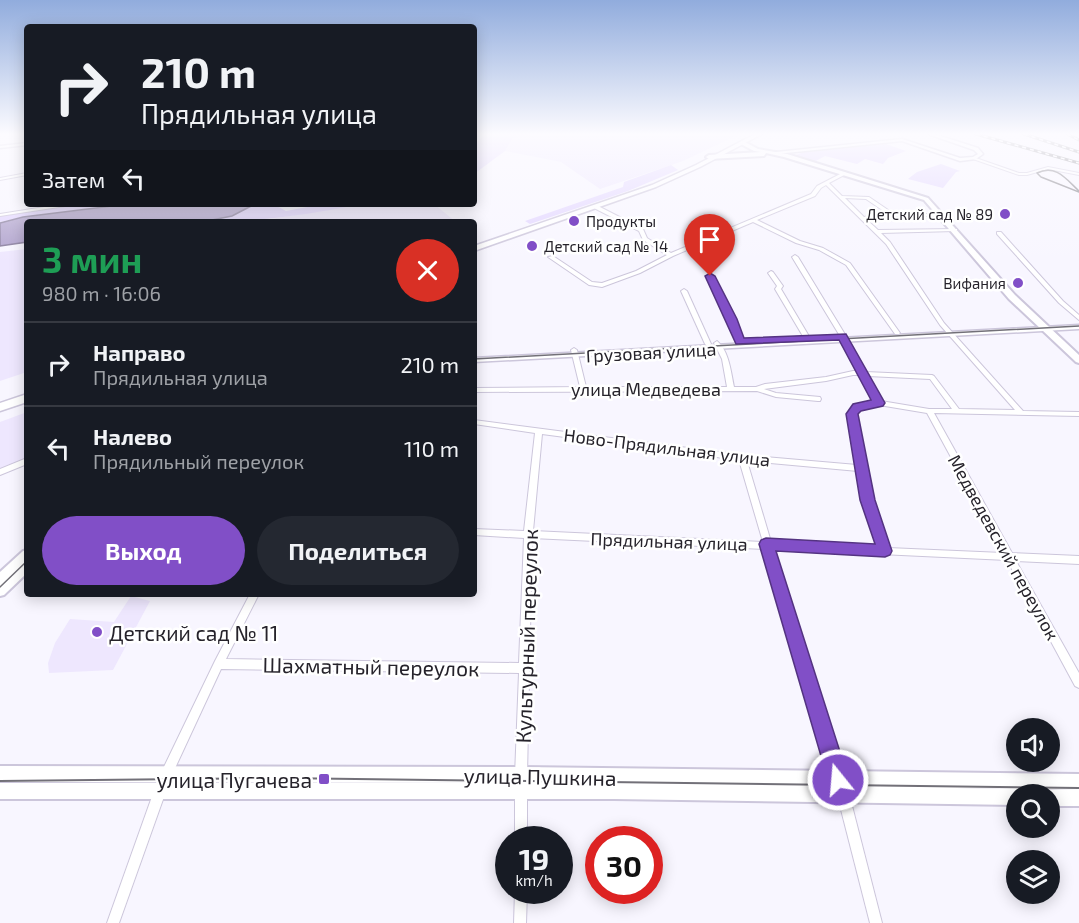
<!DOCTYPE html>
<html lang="ru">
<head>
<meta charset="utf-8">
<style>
  :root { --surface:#171b24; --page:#242831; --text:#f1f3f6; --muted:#9ea1a6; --line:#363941; --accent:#814fc7 }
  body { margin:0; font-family:"Exo 2",sans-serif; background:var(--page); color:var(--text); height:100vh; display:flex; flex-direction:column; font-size:22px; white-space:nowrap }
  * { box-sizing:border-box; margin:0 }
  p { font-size:20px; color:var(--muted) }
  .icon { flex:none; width:33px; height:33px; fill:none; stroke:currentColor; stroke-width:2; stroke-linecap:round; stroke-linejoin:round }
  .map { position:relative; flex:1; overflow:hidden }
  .panel { position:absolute; left:24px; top:219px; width:453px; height:378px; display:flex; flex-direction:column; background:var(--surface); border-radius:6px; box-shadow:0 3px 15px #0003 }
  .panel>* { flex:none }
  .banner { position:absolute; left:24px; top:24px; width:453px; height:183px; border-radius:6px; box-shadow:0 3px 15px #0003; background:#171b24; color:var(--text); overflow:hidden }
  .controls { position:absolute; left:1006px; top:718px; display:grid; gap:12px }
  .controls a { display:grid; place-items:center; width:54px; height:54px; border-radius:50%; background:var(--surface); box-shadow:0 3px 15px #0003; font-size:30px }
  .speed { position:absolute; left:495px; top:826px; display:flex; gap:12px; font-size:30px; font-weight:700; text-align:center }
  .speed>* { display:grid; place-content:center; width:78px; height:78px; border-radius:50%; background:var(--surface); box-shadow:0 3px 15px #0003; line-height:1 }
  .speed small { font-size:15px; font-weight:400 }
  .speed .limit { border:9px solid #d22; background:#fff; color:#111 }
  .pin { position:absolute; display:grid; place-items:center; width:51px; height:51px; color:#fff; margin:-62px -26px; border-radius:50% 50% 50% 0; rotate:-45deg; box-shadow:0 0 6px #0007 }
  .pin .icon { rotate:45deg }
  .me { position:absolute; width:66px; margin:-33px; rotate:343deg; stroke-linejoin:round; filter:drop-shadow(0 0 4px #0008) }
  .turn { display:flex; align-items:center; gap:21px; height:126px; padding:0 18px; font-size:27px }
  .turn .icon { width:78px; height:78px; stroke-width:2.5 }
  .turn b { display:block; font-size:42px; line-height:51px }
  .then { display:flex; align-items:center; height:57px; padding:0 18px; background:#0003; gap:12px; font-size:22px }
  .round { display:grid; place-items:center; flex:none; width:63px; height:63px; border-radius:32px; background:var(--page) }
  .head { display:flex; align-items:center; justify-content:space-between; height:102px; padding:0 18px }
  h1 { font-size:36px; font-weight:700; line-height:45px; color:#1e9e55 }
  .cta { display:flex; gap:12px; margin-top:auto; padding:12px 18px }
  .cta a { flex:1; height:69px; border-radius:36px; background:var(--accent); color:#fff; font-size:24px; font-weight:700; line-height:69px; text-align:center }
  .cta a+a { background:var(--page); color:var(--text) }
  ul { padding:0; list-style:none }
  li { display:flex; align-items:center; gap:18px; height:84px; padding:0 18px; border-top:2px solid var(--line) }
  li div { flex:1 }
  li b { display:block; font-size:22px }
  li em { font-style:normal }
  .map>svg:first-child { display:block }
  .built { fill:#eee7fe }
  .green { fill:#e2d5ff }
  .water { fill:#afa1cc; stroke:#867b9c; stroke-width:1.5 }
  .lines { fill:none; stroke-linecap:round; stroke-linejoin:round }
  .minor-casing { stroke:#ccc6db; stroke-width:2 }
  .tertiary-casing { stroke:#ccc6db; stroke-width:3 }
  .secondary-casing { stroke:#ccc6db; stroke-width:4 }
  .primary-casing { stroke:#ccc6db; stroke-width:3 }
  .minor { fill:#fff; fill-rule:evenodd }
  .tertiary { fill:#fff; fill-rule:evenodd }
  .secondary { fill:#fff; fill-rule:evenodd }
  .primary { fill:#fff; fill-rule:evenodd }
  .tram-far1 { stroke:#727078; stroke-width:1.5 }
  .tram { stroke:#727078; stroke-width:2 }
  .rail-casing { stroke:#727078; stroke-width:3 }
  .rail { stroke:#fff; stroke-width:1.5; stroke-dasharray:4; stroke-linecap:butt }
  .route { fill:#814fc7; stroke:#543381; stroke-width:1.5 }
  .poi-dot { fill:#814fc7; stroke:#fff; stroke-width:2 }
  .labels { text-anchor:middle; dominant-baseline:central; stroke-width:5; stroke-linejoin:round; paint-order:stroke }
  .far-poi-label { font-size:15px; fill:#26232b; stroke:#fff; text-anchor:end }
  .street-label { font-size:18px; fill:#26232b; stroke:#fff }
  .near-poi-label { font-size:21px; fill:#26232b; stroke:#fff; text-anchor:start }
  .near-street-label { font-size:21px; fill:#26232b; stroke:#fff }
</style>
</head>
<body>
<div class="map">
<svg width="1079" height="923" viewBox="0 0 1079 923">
  <rect width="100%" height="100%" fill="#f8f6ff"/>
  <!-- built -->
  <g class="built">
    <path d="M530,134H740L683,161L600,189L561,162L505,151L513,138L529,136Z"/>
    <path d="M361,204H434L456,222H253Z"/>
    <path d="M27,249V372L0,381V252Z"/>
    <path d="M27,412V459L0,469V422Z"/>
    <path d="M131,596L150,601L113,670L49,673L48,663L55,643L70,619L114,622Z"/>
  </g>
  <!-- green -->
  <g class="green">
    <path d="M485,134H530V136L513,138L505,151L474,174V145Z"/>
    <path d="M886,144L906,151L888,158L883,164L865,159L857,164L825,156L814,162L793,156L804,152Z"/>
    <path d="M941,164L960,171L956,172L943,188L908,179L917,172Z"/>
    <path d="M671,165L678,170L628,191L530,224L525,221L623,187L624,182Z"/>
    <path d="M81,204H126L23,217L0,222V216Z"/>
    <path d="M255,204H273L286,211L323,204H361C308,215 256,222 202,222L232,216Z"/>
  </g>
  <!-- water -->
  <path class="water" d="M128,204H255L232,216L202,222H27V242L0,246V223L23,217Z"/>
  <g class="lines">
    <defs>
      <g id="minor">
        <path d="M973,157L1019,173H1027L1048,167L1079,173V175L1048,169L1027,175H1019L973,159Z"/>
        <path d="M844,172L846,173V174L829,183L842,196L869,197L894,214H944V215L942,216H893L866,219L878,230L957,229V230L955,231L881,233L890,242L944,323L1023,411L1079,412V416L934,413L1012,553L1079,556V564L1016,561L1079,673V688L1075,686L1007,560L774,549L844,779L842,783L838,785L834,783L832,779L765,549L532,538L527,776L525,780L521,782L517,780L515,776L519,673L221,669L170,779L166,781L162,779L160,775L162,771L215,661L250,594H259L226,659L519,663L524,538L474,535V529L524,531L535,433L474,424V420L742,455L857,465L849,414L852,407L875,402L861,375H853L826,381L764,389L776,393L820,397L821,399L820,401H818L776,397L757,391L474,392V388L580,387L571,350L574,348L577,350L586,387H727L722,359L714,343L717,341C729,351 731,372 734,387H756L765,384L826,377L853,371H859L843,341L792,257L795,255L798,257L849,341L866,372L932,375L934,376L959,409L1015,410L940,325L886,244L826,185L821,188L815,196L757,220L800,241L823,248L850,263L900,333L899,334H895L846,265L819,250L796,243L753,222L673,256L640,273L602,287L589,285L548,257L553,256L592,282L602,283L636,271L667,255L643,240L639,231L594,208V206H598L643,229L647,238L671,253L811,194L817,186ZM845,198L866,199L888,214L864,217ZM868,376L930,379L952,409H929L881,401ZM879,405L927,413L1003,553L888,548C872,504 863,460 855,414L857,411ZM542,434L739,460L763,542L533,531ZM747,461L858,471L869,517L879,547L771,542Z"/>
        <path d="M27,173V175L0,180V178Z"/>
        <path d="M63,204H74L72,205L0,216V214Z"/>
        <path d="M997,232H1001L1063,301L1079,315V320L1059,303L997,234Z"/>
        <path d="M771,271L773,272L783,286L781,289L810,338L809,339H805L804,338L775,289L777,286L768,273Z"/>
        <path d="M710,274L713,276L735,319L736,327L743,342L742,343L740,344L737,342L730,327L729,319L707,276Z"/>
        <path d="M684,289L687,291L711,344L710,345H706L705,344L681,291Z"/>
        <path d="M27,458V464L0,475V469Z"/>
        <path d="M160,785L164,787L166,791L119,923H107L154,791L156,787Z"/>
        <path d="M521,785L525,787L527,791V840H515V791L517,787Z"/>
        <path d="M843,788L847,790L849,794L882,923H870L837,794L839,790Z"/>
        <path d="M515,891H527L526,923H514Z"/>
      </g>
      <g id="tertiary">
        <path d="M928,134H934L978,148L983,154L976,159L960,161L902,141L776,154L774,153L776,152L902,139L960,158L973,157L978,154L974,150Z"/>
        <path d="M27,143V145L0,148V146Z"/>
        <path d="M1079,325V329L474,362V358Z"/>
      </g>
      <g id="secondary">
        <path d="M743,141L758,149L787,154L928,198L1015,295L1079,355V363L1076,362L1009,299L924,200L784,157L766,153L764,156L709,159L706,157L709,155L761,152L754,151L741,144L740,143Z"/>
        <path d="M27,550V573L4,595L0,596V572L23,551Z"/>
        <path d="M0,766L521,767L1079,774V790L956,788L1017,789L1023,791L1024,795H1017V805L614,799H0V783H556L0,782Z"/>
        <path d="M1050,790H1079V806H1050V795H1043L1044,792Z"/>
      </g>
      <g id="primary">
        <path d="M755,134H762L700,167L656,187L474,251V246L652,185L696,165Z"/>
        <path d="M27,394V402L0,411V403Z"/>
      </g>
    </defs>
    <!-- minor casing -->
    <use href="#minor" class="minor-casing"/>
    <!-- tertiary casing -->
    <use href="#tertiary" class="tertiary-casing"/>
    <!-- secondary casing -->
    <use href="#secondary" class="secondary-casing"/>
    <!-- primary casing -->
    <use href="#primary" class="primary-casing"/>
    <!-- minor -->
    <use href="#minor" class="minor"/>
    <!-- tertiary -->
    <use href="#tertiary" class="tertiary"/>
    <!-- secondary -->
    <use href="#secondary" class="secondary"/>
    <!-- primary -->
    <use href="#primary" class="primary"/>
    <!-- tram-far1 -->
    <g class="tram-far1">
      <path d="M1079,191C1066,179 1056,164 1037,173L1041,177L1079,192"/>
      <path d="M474,359L1079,326"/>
      <path d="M0,587L27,561"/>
    </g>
    <!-- tram -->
    <path class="tram" d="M0,781L279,778L1079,788"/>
    <defs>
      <g id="rail">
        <path d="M976,134L1079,163"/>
        <path d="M1024,134L1079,152"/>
        <path d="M1067,134L1079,140"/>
      </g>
    </defs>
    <!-- rail casing -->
    <use href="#rail" class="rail-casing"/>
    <!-- rail -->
    <use href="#rail" class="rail"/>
  </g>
  <!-- sky -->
  <linearGradient id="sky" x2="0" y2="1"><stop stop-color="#91acdd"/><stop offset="0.51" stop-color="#fcfbff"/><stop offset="1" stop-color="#fcfbff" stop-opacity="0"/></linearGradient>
  <rect width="1079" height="263" fill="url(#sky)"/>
  <!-- route -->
  <path class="route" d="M710,273L715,276L737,319L744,338L846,334L885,403L883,406L861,411L858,414L875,500L892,551L890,555L885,557L776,551L849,780L846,787L838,790L831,787L828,780L759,544L761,540L766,538L875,544L860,500L846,414L853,404L871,400L839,340L736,344L705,276Z"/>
  <!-- markers -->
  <g class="poi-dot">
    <circle cx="1005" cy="214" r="6"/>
    <circle cx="574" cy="221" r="6"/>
    <circle cx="532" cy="246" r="6"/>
    <circle cx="1018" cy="283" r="6"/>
    <circle cx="97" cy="632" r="6"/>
    <rect x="318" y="773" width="12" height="12" rx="3"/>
  </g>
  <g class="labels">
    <!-- far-poi labels -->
    <g class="far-poi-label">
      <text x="993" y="214">Детский сад № 89</text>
      <text x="586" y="221" text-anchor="start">Продукты</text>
      <text x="544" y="246" text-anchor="start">Детский сад № 14</text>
      <text x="1006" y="283">Вифания</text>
    </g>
    <!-- street labels -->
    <g class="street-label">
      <text transform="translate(651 352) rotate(-3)">Грузовая улица</text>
      <text x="646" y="389">улица Медведева</text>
      <text transform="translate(667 447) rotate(7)">Ново-Прядильная улица</text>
      <text transform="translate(669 541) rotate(2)">Прядильная улица</text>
      <text transform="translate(1004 547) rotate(61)">Медведевский переулок</text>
    </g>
    <!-- near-poi labels -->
    <g class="near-poi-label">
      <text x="109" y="632">Детский сад № 11</text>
      <text x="312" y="779" text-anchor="end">улица Пугачева</text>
    </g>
    <!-- near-street labels -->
    <g class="near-street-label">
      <text transform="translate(526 636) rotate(-88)">Культурный переулок</text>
      <text transform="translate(371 666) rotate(1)">Шахматный переулок</text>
      <text transform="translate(540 776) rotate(1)">улица Пушкина</text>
    </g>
  </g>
</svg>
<div class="controls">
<a><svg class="icon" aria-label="sound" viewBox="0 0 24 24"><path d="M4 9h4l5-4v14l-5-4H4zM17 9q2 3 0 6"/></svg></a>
<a><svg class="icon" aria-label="search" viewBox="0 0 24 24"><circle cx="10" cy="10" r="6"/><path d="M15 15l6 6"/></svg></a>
<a><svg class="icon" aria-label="layers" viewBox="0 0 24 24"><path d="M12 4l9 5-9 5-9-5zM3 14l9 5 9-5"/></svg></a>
</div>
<div class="speed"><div>19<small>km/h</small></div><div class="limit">30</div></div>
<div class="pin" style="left:710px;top:276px;background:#d93025"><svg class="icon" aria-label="arrive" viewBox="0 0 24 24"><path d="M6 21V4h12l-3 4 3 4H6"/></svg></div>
<svg class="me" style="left:838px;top:780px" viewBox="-20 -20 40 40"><circle r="17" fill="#814fc7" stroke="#fff" stroke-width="3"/><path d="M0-11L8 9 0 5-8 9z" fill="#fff"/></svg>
<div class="banner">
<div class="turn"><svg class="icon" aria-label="right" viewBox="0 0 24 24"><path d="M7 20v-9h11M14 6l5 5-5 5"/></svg><div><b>210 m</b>Прядильная улица</div></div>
<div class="then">Затем<svg class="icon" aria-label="left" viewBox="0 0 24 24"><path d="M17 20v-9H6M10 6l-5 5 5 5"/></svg></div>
</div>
<section class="panel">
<div class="head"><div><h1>3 мин</h1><p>980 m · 16:06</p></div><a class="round" style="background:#d93025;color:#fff"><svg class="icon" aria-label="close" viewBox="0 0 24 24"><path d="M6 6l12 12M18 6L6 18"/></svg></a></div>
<ul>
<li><svg class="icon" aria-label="right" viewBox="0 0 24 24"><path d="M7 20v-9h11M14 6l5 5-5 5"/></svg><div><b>Направо</b><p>Прядильная улица</p></div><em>210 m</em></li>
<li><svg class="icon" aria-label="left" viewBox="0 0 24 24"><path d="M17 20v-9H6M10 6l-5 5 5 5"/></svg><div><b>Налево</b><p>Прядильный переулок</p></div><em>110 m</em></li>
</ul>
<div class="cta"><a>Выход</a><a>Поделиться</a></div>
</section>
</div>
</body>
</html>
